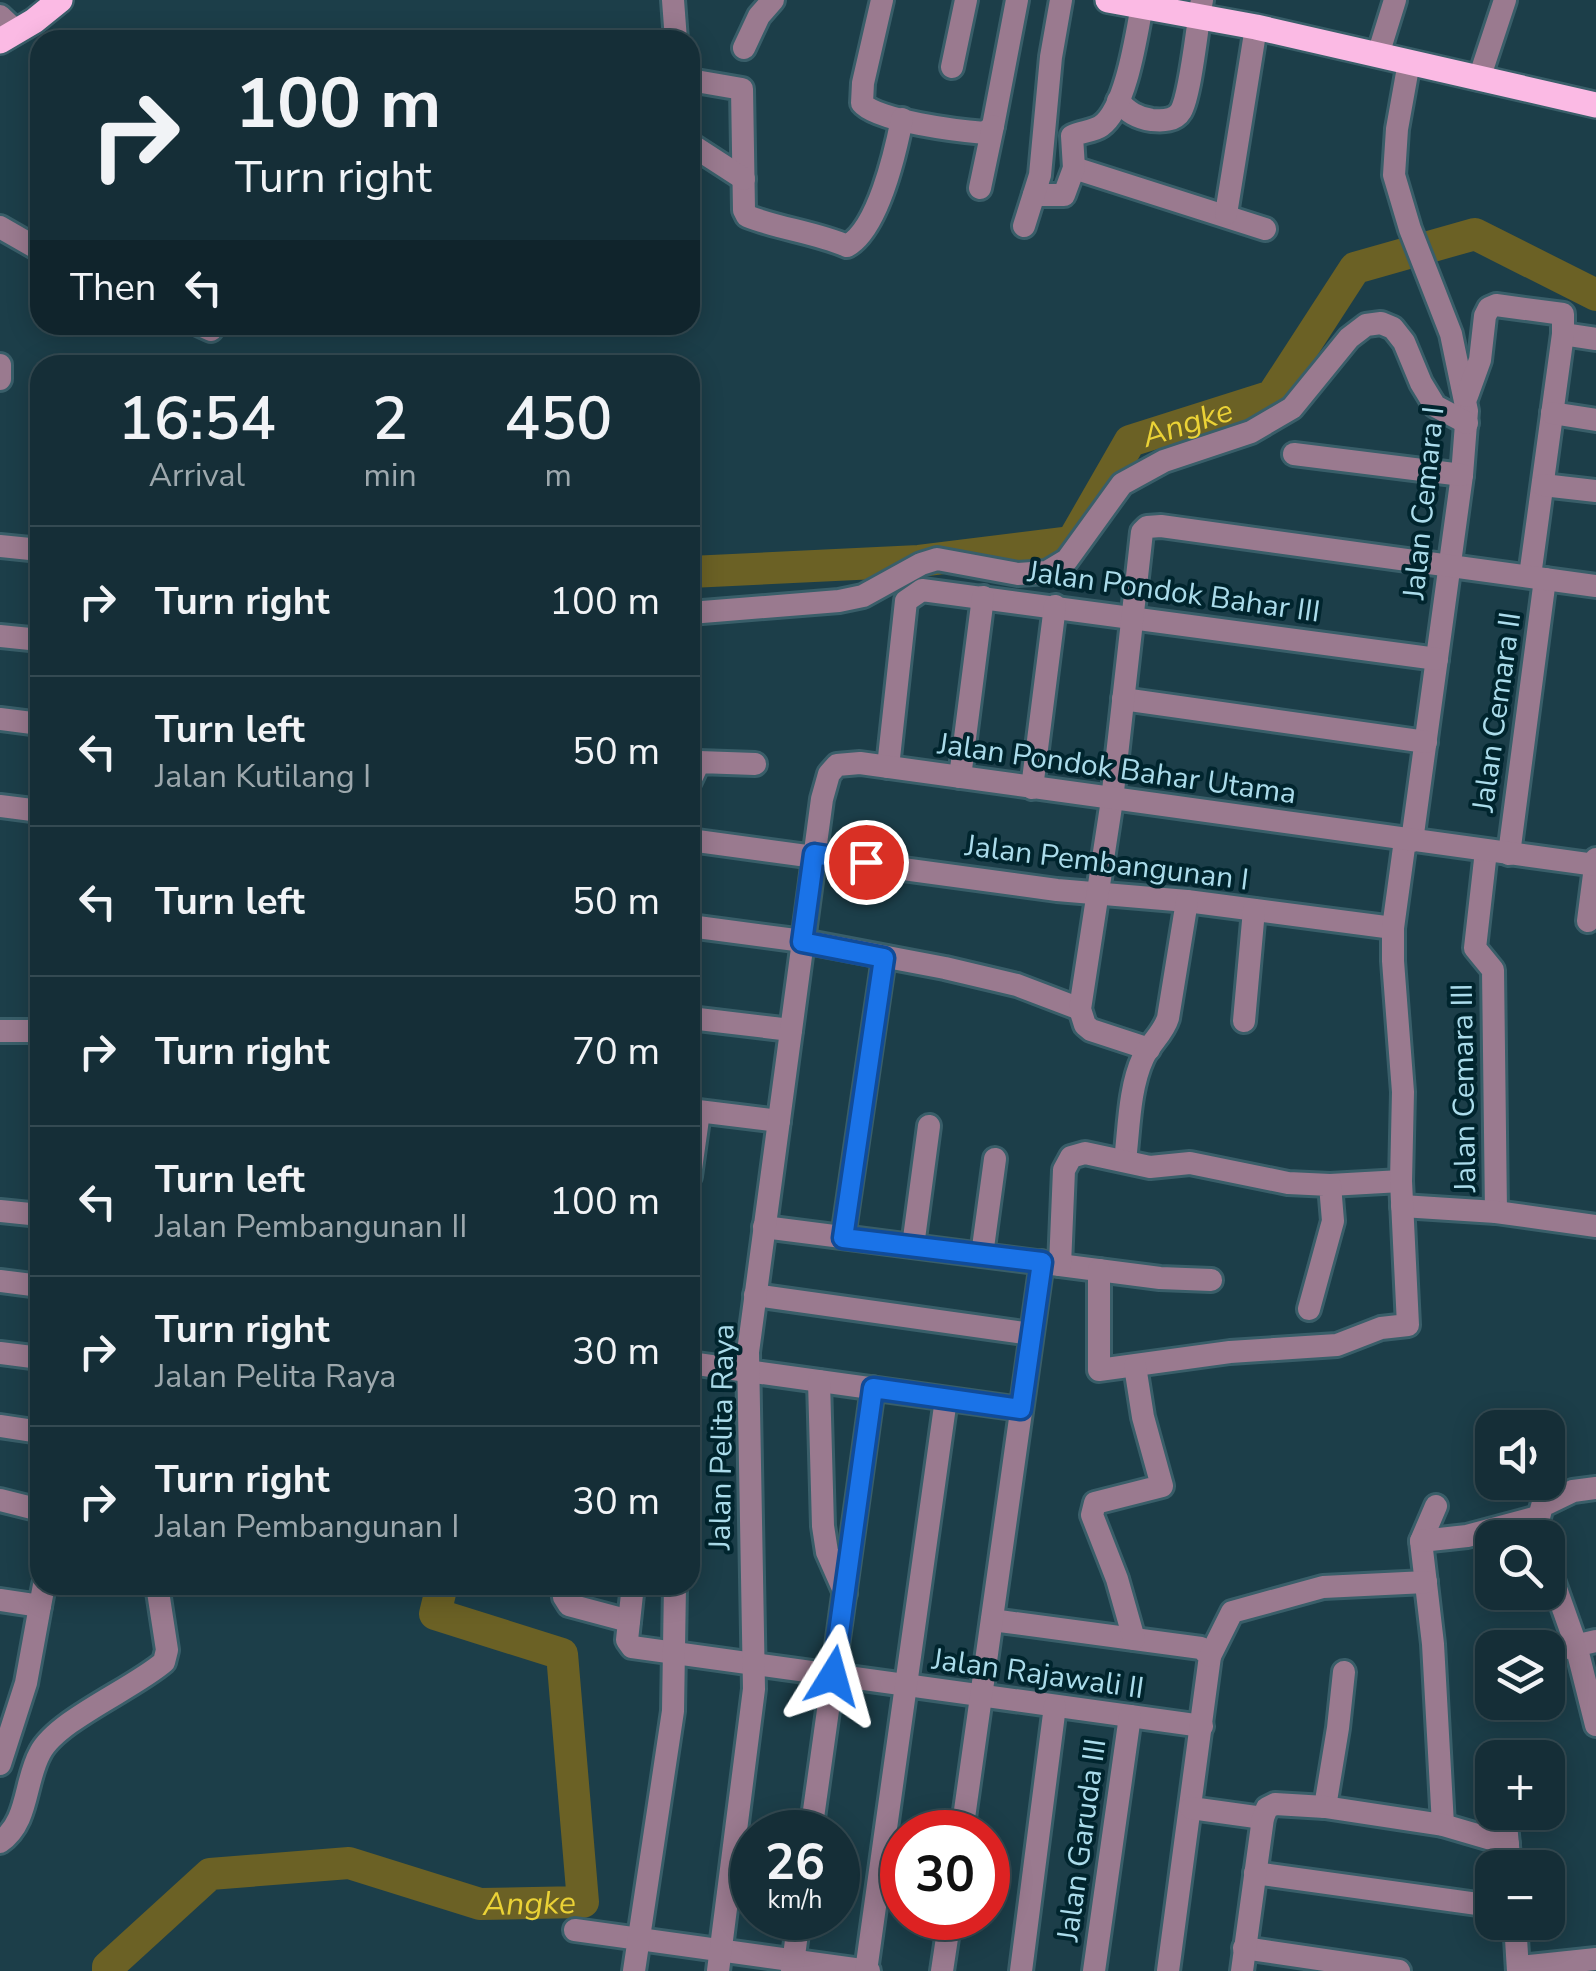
<!DOCTYPE html>
<html lang="en">
<head>
<meta charset="utf-8">
<style>
  :root { --surface:#152e37; --page:#223a42; --text:#f1f3f6; --muted:#9da8ad; --line:#344a52 }
  body { margin:0; font-family:"Nunito Sans",sans-serif; background:var(--page); color:var(--text); height:100vh; display:flex; flex-direction:column; font-size:38px; white-space:nowrap }
  * { box-sizing:border-box; margin:0 }
  p { font-size:32px; color:var(--muted) }
  .icon { flex:none; width:55px; height:55px; fill:none; stroke:currentColor; stroke-width:2; stroke-linecap:round; stroke-linejoin:round }
  .map { position:relative; flex:1; overflow:hidden }
  .sheet { position:absolute; left:30px; top:355px; width:670px; height:1240px; display:flex; flex-direction:column; background:var(--surface); border-radius:30px; box-shadow:0 5px 25px #0003,0 0 0 2px var(--line) }
  .sheet>* { flex:none }
  .banner { position:absolute; left:30px; top:30px; width:670px; height:305px; border-radius:30px; box-shadow:0 5px 25px #0003,0 0 0 2px var(--line); background:#152e37; color:var(--text); overflow:hidden }
  .controls { position:absolute; left:1475px; top:1410px; display:grid; gap:20px }
  .controls a { display:grid; place-items:center; width:90px; height:90px; border-radius:20px; background:var(--surface); box-shadow:0 5px 25px #0003,0 0 0 2px var(--line); font-size:50px }
  .speed { position:absolute; left:730px; top:1810px; display:flex; gap:20px; font-size:50px; font-weight:700; text-align:center }
  .speed>* { display:grid; place-content:center; width:130px; height:130px; border-radius:50%; background:var(--surface); box-shadow:0 5px 25px #0003,0 0 0 2px var(--line); line-height:1 }
  .speed small { font-size:25px; font-weight:400 }
  .speed .limit { border:15px solid #d22; background:#fff; color:#111 }
  .pin { position:absolute; display:grid; place-items:center; width:85px; height:85px; color:#fff; margin:-42px; border:5px solid #fff; border-radius:50%; box-shadow:0 2px 10px #0007 }
  .me { position:absolute; width:110px; margin:-55px; rotate:8deg; stroke-linejoin:round; filter:drop-shadow(0 0 8px #0008) }
  .turn { display:flex; align-items:center; gap:35px; height:210px; padding:0 40px; font-size:45px }
  .turn .icon { width:130px; height:130px; stroke-width:2.5 }
  .turn b { display:block; font-size:70px; line-height:85px }
  .then { display:flex; align-items:center; height:95px; padding:0 40px; background:#0003; gap:20px; font-size:38px }
  .eta { display:flex; justify-content:space-evenly; align-items:center; height:170px; text-align:center }
  .eta b { font-size:60px; font-weight:600; line-height:70px }
  ul { padding:0; list-style:none }
  li { display:flex; align-items:center; gap:30px; height:150px; padding:0 40px; border-top:2px solid var(--line) }
  li div { flex:1 }
  li b { display:block; font-size:38px }
  li em { font-style:normal }
  .map>svg:first-child { display:block }
  .lines { fill:none; stroke-linecap:round; stroke-linejoin:round }
  .river { stroke:#6b6125; stroke-width:32 }
  .minor-casing { stroke:#395e69; stroke-width:28 }
  .major-casing { stroke:#395e69; stroke-width:30 }
  .minor { stroke:#9a7a8f; stroke-width:22 }
  .major { stroke:#fbbae4; stroke-width:25 }
  .route-casing { stroke:#114b97; stroke-width:25 }
  .route { stroke:#1a73e8; stroke-width:18 }
  .labels { text-anchor:middle; dominant-baseline:central; stroke-width:8; stroke-linejoin:round; paint-order:stroke }
  .street-label { font-size:30px; fill:#abdceb; stroke:#01252e }
  .water-label { font-size:32px; font-style:italic; fill:#ebd236; stroke:#01252e }
</style>
</head>
<body>
<div class="map">
<svg width="1596" height="1971" viewBox="0 0 1596 1971">
  <rect width="100%" height="100%" fill="#1c3e49"/>
  <g class="lines">
    <!-- river -->
    <g class="river">
      <path id="s1" d="M690,572L919,561L1072,542L1130,441L1272,396L1355,268L1475,234L1596,295"/>
      <path id="s2" d="M108,1971V1967L210,1874L349,1863L480,1904L583,1902L562,1654L435,1614L442,1585"/>
    </g>
    <defs>
      <g id="minor">
        <path d="M673,0L676,40"/>
        <path d="M882,0L863,83L862,103C876,121 960,131 985,133L993,126L1017,0"/>
        <path d="M0,16L17,32"/>
        <path d="M744,48L759,16L773,0"/>
        <path d="M1378,55L1395,0"/>
        <path d="M1409,62L1397,129L1394,175L1410,229L1451,334L1467,411L1462,475L1412,841"/>
        <path d="M952,67L966,0"/>
        <path d="M1479,79L1505,0"/>
        <path d="M690,80L742,89L744,210L747,216C780,229 814,232 847,246C878,229 895,154 902,119"/>
        <path d="M1118,101C1128,112 1137,118 1152,120C1163,121 1175,121 1181,111C1191,93 1197,25 1202,0"/>
        <path d="M690,144L744,179"/>
        <path d="M1074,168L1265,229"/>
        <path d="M980,188L993,126"/>
        <path d="M1034,195H1064L1074,168L1072,136C1080,132 1094,131 1101,126C1127,108 1137,30 1143,0"/>
        <path d="M1226,214L1256,27"/>
        <path d="M1024,226L1040,175L1051,57L1061,0"/>
        <path d="M0,227L40,250"/>
        <path d="M200,325L211,330"/>
        <path d="M1563,334L1596,339"/>
        <path d="M0,365V379"/>
        <path d="M1467,396L1480,360L1485,316L1489,308L1496,305L1563,314V334L1530,576"/>
        <path d="M1552,413L1596,420"/>
        <path d="M1294,454L1462,475"/>
        <path d="M1543,485L1596,491"/>
        <path d="M0,546L40,550"/>
        <path d="M690,613L839,601L863,596L921,564L937,559L1018,574L1047,572L1067,560L1122,484L1164,461L1251,432L1292,408L1349,338L1366,325L1381,323L1393,328L1404,342L1421,383L1435,406L1467,423"/>
        <path d="M0,636L40,640"/>
        <path d="M1123,699L1426,742"/>
        <path d="M0,719L40,724"/>
        <path d="M888,767L906,601L922,590L1437,659"/>
        <path d="M960,777L983,597"/>
        <path d="M690,781L699,762L755,764"/>
        <path d="M1032,788L1055,606"/>
        <path d="M0,806L40,811"/>
        <path d="M690,840L1057,890L1187,901L1393,928"/>
        <path d="M1486,851L1475,948L1493,970L1496,1212"/>
        <path d="M1509,854L1545,579"/>
        <path d="M1588,921L1596,859"/>
        <path d="M690,926L803,941L945,968L1017,985L1080,1009"/>
        <path d="M690,1018L791,1030"/>
        <path d="M1244,1021L1254,910"/>
        <path d="M0,1031H40"/>
        <path d="M1149,1049L1091,1030L1085,1025L1080,1009L1112,800L1142,532L1147,527L1161,526L1596,586"/>
        <path d="M690,1110L779,1121"/>
        <path d="M1125,1161C1129,1129 1129,1088 1143,1058C1150,1043 1163,1034 1168,1018L1187,901"/>
        <path d="M690,1176L699,1112"/>
        <path d="M1330,1185L1401,1181"/>
        <path d="M1402,1206L1496,1212L1596,1226"/>
        <path d="M0,1211L40,1215"/>
        <path d="M764,1227L1160,1278L1211,1280"/>
        <path d="M843,1237L884,958"/>
        <path d="M913,1246L929,1126"/>
        <path d="M982,1255L995,1159"/>
        <path d="M1060,1265L1064,1170L1071,1157L1085,1153L1150,1167L1190,1163L1288,1183L1330,1185L1333,1221L1309,1309"/>
        <path d="M1099,1270V1370L1230,1352L1337,1345L1381,1328L1408,1325L1401,1181L1403,1092L1393,961V928L1405,840"/>
        <path d="M0,1281L40,1286"/>
        <path d="M755,1295L1031,1334"/>
        <path d="M0,1353L40,1358"/>
        <path d="M690,1363L1021,1409"/>
        <path d="M819,1381L823,1526L827,1552L845,1593"/>
        <path d="M0,1426L40,1432"/>
        <path d="M0,1500L40,1510"/>
        <path d="M1436,1506L1421,1541L1433,1644L1443,1825"/>
        <path d="M1540,1538L1537,1525L1542,1506L1573,1491L1596,1488"/>
        <path d="M1421,1541L1467,1536L1538,1517"/>
        <path d="M1548,1566L1576,1645L1596,1725"/>
        <path d="M563,1585L564,1597L569,1605L629,1621"/>
        <path d="M633,1585L627,1640L632,1647L1202,1726"/>
        <path d="M0,1600L40,1606L44,1585"/>
        <path d="M992,1620L1201,1648L1210,1656L1168,1971"/>
        <path d="M1134,1639L1117,1579L1092,1515L1095,1503L1162,1486L1143,1417L1135,1366"/>
        <path d="M1548,1652L1596,1641"/>
        <path d="M1210,1656L1232,1612L1323,1587L1426,1582"/>
        <path d="M0,1764L26,1683L40,1606"/>
        <path d="M1325,1807L1338,1728L1344,1672"/>
        <path d="M1191,1808L1263,1818"/>
        <path d="M1505,1812L1510,1868"/>
        <path d="M811,1832L873,1388"/>
        <path d="M962,1832L1042,1262"/>
        <path d="M0,1842C29,1822 24,1782 40,1753C57,1720 133,1689 164,1662L167,1650L157,1585"/>
        <path d="M1255,1873L1492,1906"/>
        <path d="M1515,1922L1518,1971"/>
        <path d="M575,1930L869,1971"/>
        <path d="M1244,1948L1399,1971"/>
        <path d="M1519,1967L1596,1959"/>
        <path d="M634,1971L673,1711L675,1585"/>
        <path d="M718,1971L754,1689L748,1352L822,799L829,774L837,765L860,763L1596,865"/>
        <path d="M792,1971L799,1918"/>
        <path d="M866,1971L946,1399"/>
        <path d="M942,1971L950,1918"/>
        <path d="M1021,1971L1055,1706"/>
        <path d="M1094,1971L1130,1716"/>
        <path d="M1242,1971L1263,1818L1267,1808L1275,1804L1325,1807L1443,1825L1508,1844"/>
      </g>
      <g id="major">
        <path d="M1108,0L1256,27L1596,105"/>
        <path d="M0,41L34,21L60,0"/>
      </g>
    </defs>
    <!-- minor casing -->
    <use href="#minor" class="minor-casing"/>
    <!-- major casing -->
    <use href="#major" class="major-casing"/>
    <!-- minor -->
    <use href="#minor" class="minor"/>
    <!-- major -->
    <use href="#major" class="major"/>
  </g>
  <g class="lines">
    <defs>
      <path id="route" d="M833,1676L873,1388L1021,1409L1042,1262L843,1238L884,958L802,942L814,854L866,862"/>
    </defs>
    <!-- route casing -->
    <use href="#route" class="route-casing"/>
    <!-- route -->
    <use href="#route" class="route"/>
  </g>
  <g class="labels">
    <!-- street labels -->
    <g class="street-label">
      <text transform="translate(1424 503) rotate(-84)">Jalan Cemara I</text>
      <text transform="translate(1174 592) rotate(8)">Jalan Pondok Bahar III</text>
      <text transform="translate(1497 712) rotate(-82)">Jalan Cemara II</text>
      <text transform="translate(1117 769) rotate(8)">Jalan Pondok Bahar Utama</text>
      <text transform="translate(1107 863) rotate(7)">Jalan Pembangunan I</text>
      <text transform="translate(1464 1088) rotate(-91)">Jalan Cemara III</text>
      <text transform="translate(722 1437) rotate(-89)">Jalan Pelita Raya</text>
      <text transform="translate(1038 1674) rotate(8)">Jalan Rajawali II</text>
      <text transform="translate(1082 1840) rotate(-82)">Jalan Garuda III</text>
    </g>
    <!-- water labels -->
    <g class="water-label">
      <text stroke="none"><textPath href="#s1" startOffset="560">Angke</textPath></text>
      <text stroke="none"><textPath href="#s2" startOffset="468">Angke</textPath></text>
    </g>
  </g>
</svg>
<div class="controls">
<a><svg class="icon" aria-label="sound" viewBox="0 0 24 24"><path d="M4 9h4l5-4v14l-5-4H4zM17 9q2 3 0 6"/></svg></a>
<a><svg class="icon" aria-label="search" viewBox="0 0 24 24"><circle cx="10" cy="10" r="6"/><path d="M15 15l6 6"/></svg></a>
<a><svg class="icon" aria-label="layers" viewBox="0 0 24 24"><path d="M12 4l9 5-9 5-9-5zM3 14l9 5 9-5"/></svg></a>
<a>+</a>
<a>−</a>
</div>
<div class="speed"><div>26<small>km/h</small></div><div class="limit">30</div></div>
<div class="pin" style="left:866px;top:862px;background:#d93025"><svg class="icon" aria-label="arrive" viewBox="0 0 24 24"><path d="M6 21V4h12l-3 4 3 4H6"/></svg></div>
<svg class="me" style="left:833px;top:1676px" viewBox="-20 -20 40 40"><path d="M0-17L14 15 0 8-14 15z" fill="#1a73e8" stroke="#fff" stroke-width="4"/></svg>
<div class="banner">
<div class="turn"><svg class="icon" aria-label="right" viewBox="0 0 24 24"><path d="M7 20v-9h11M14 6l5 5-5 5"/></svg><div><b>100 m</b>Turn right</div></div>
<div class="then">Then<svg class="icon" aria-label="left" viewBox="0 0 24 24"><path d="M17 20v-9H6M10 6l-5 5 5 5"/></svg></div>
</div>
<section class="sheet">
<div class="eta">
<div><b>16:54</b><p>Arrival</p></div>
<div><b>2</b><p>min</p></div>
<div><b>450</b><p>m</p></div>
</div>
<ul>
<li><svg class="icon" aria-label="right" viewBox="0 0 24 24"><path d="M7 20v-9h11M14 6l5 5-5 5"/></svg><div><b>Turn right</b></div><em>100 m</em></li>
<li><svg class="icon" aria-label="left" viewBox="0 0 24 24"><path d="M17 20v-9H6M10 6l-5 5 5 5"/></svg><div><b>Turn left</b><p>Jalan Kutilang I</p></div><em>50 m</em></li>
<li><svg class="icon" aria-label="left" viewBox="0 0 24 24"><path d="M17 20v-9H6M10 6l-5 5 5 5"/></svg><div><b>Turn left</b></div><em>50 m</em></li>
<li><svg class="icon" aria-label="right" viewBox="0 0 24 24"><path d="M7 20v-9h11M14 6l5 5-5 5"/></svg><div><b>Turn right</b></div><em>70 m</em></li>
<li><svg class="icon" aria-label="left" viewBox="0 0 24 24"><path d="M17 20v-9H6M10 6l-5 5 5 5"/></svg><div><b>Turn left</b><p>Jalan Pembangunan II</p></div><em>100 m</em></li>
<li><svg class="icon" aria-label="right" viewBox="0 0 24 24"><path d="M7 20v-9h11M14 6l5 5-5 5"/></svg><div><b>Turn right</b><p>Jalan Pelita Raya</p></div><em>30 m</em></li>
<li><svg class="icon" aria-label="right" viewBox="0 0 24 24"><path d="M7 20v-9h11M14 6l5 5-5 5"/></svg><div><b>Turn right</b><p>Jalan Pembangunan I</p></div><em>30 m</em></li>
</ul>
</section>
</div>
</body>
</html>
